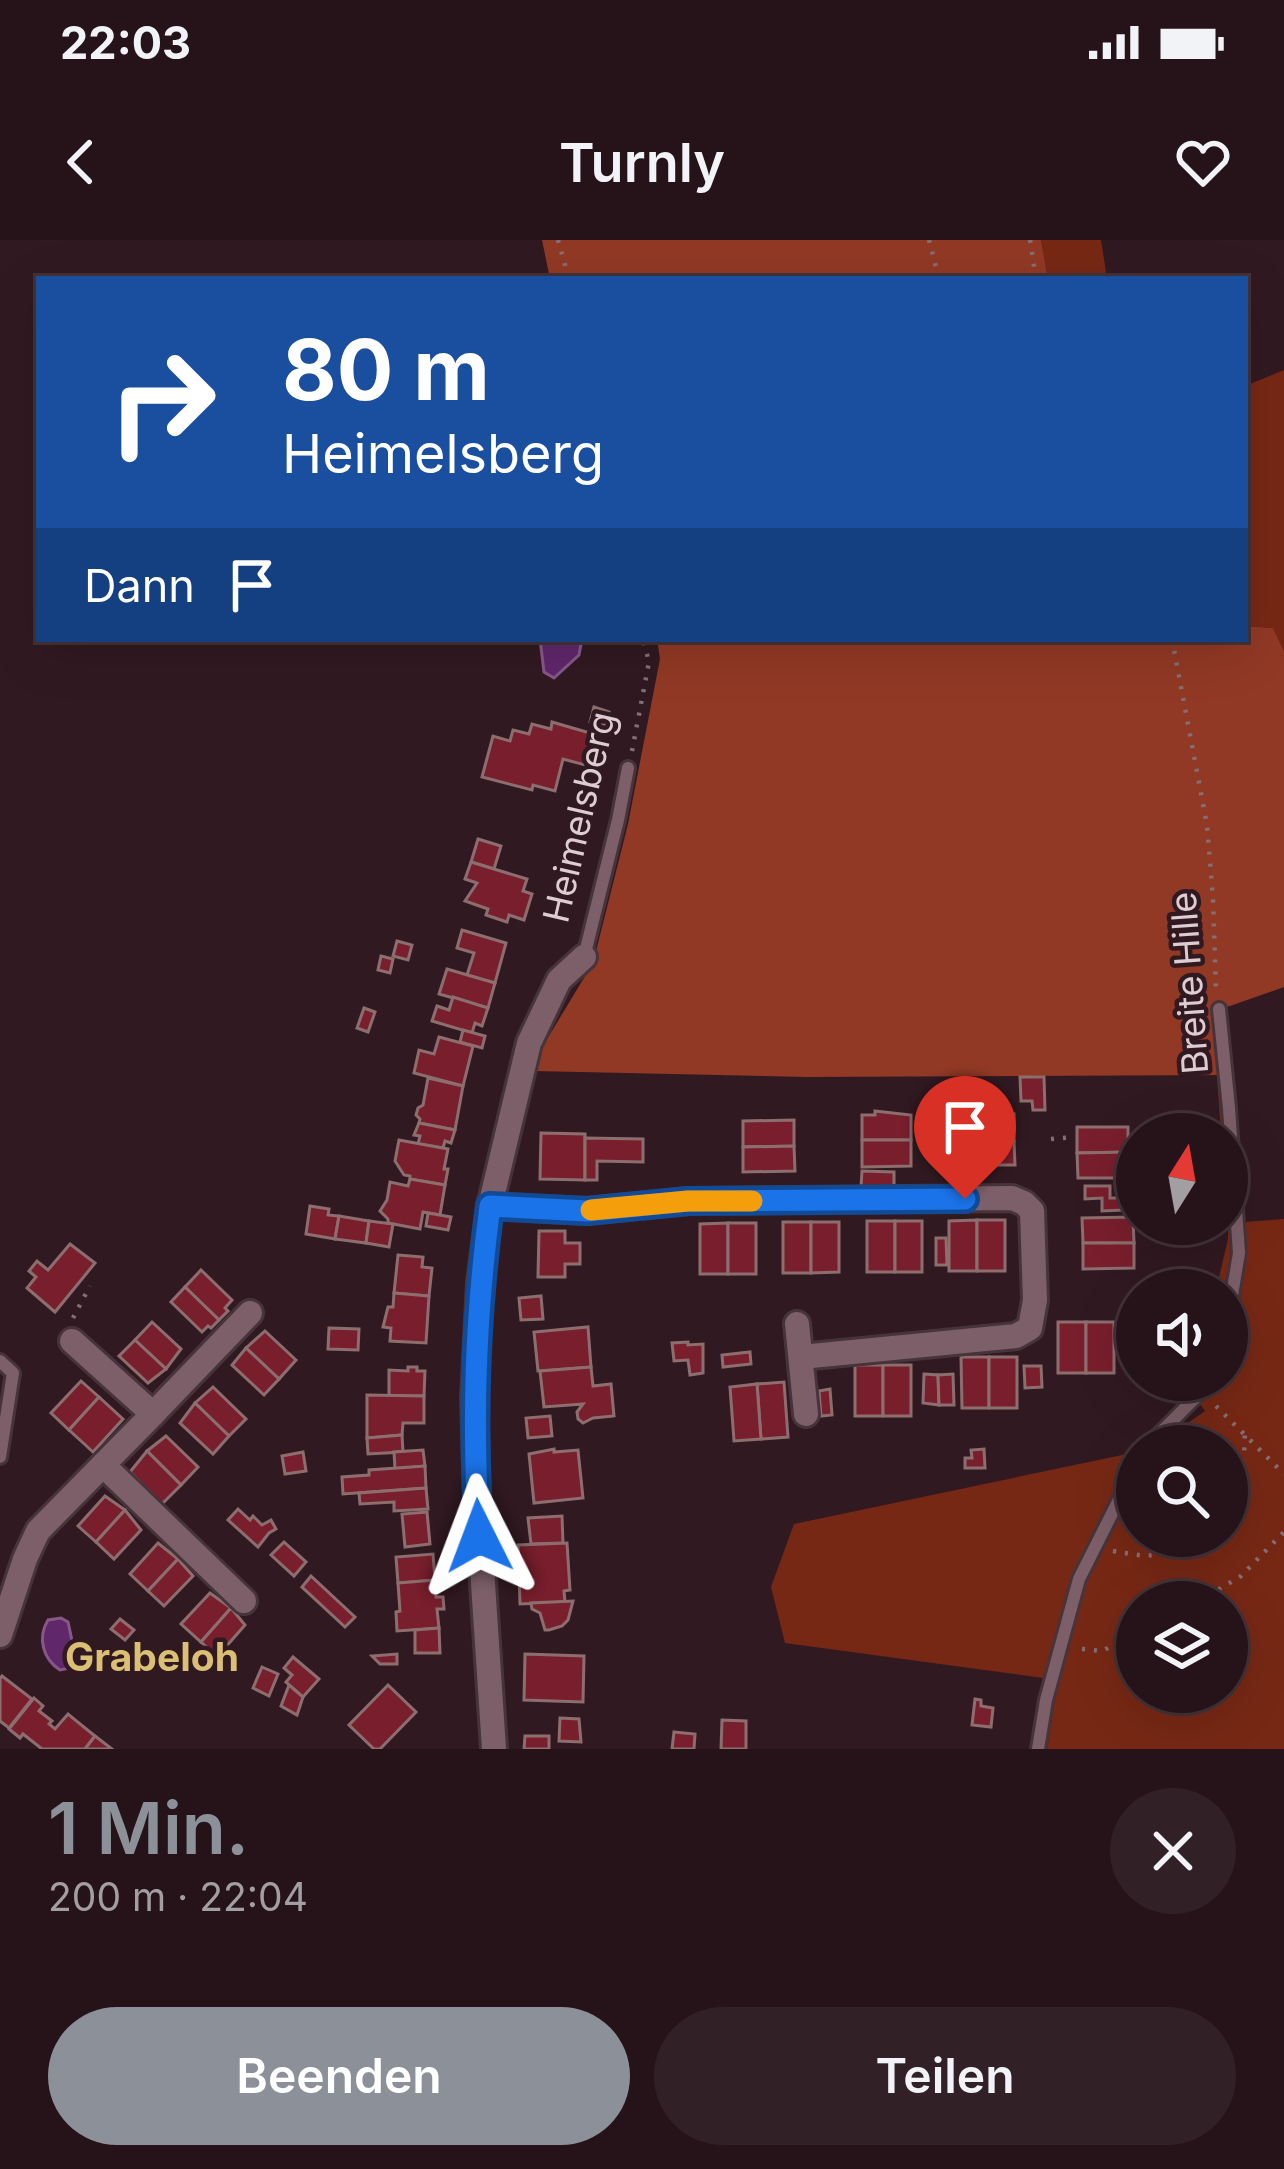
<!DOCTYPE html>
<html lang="de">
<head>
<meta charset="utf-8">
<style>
  :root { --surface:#251319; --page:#312026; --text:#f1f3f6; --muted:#a39ea2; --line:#423238; --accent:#8c9099 }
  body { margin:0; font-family:Inter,sans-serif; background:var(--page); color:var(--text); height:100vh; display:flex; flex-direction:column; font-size:45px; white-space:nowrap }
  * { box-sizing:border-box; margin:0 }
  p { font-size:39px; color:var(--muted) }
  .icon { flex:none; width:66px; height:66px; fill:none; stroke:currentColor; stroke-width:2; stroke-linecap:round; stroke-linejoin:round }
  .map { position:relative; height:1509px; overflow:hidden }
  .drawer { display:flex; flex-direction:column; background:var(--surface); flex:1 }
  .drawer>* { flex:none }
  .guide { position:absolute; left:36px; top:36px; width:1212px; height:366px; border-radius:0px; box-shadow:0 12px 48px #0002,0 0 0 3px var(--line); background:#1a4fa0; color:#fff; overflow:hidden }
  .needle { width:78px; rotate:11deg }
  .fabs { position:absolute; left:1116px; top:873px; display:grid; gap:24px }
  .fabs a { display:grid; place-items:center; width:132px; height:132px; border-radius:50%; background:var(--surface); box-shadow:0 12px 48px #0002,0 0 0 3px var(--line); font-size:60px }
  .pin { position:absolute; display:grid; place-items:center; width:102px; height:102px; color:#fff; margin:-123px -51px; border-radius:50% 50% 50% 0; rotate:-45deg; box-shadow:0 0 12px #0007 }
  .pin .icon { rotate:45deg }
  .me { position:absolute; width:132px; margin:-66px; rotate:357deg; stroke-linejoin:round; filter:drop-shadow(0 0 9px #0008) }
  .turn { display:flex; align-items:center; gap:42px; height:252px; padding:0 48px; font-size:54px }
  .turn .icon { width:156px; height:156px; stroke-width:2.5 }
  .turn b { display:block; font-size:84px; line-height:102px }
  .then { display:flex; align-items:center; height:114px; padding:0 48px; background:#0003; gap:24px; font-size:45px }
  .round { display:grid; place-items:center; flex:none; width:126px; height:126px; border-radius:63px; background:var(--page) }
  .head { display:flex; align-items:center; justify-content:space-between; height:204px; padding:0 48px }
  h1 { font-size:72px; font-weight:600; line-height:90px; color:var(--accent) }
  .button { display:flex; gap:24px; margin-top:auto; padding:24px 48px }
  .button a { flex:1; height:138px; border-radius:72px; background:var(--accent); color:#fff; font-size:48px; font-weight:600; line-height:138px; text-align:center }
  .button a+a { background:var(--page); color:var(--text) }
  .status { display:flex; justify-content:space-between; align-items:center; height:84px; padding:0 60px; background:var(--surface); direction:ltr }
  .status svg { height:33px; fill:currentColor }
  header { display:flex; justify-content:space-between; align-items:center; height:156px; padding:0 48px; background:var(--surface); font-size:54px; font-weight:600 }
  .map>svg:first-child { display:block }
  .green { fill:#772815; fill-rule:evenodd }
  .forest { fill:#913925 }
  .water { fill:#60276b; stroke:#86588a; stroke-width:3 }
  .building { fill:#791e2d; stroke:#8d6e6f; stroke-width:3 }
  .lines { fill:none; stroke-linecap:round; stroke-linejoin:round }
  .service-casing { stroke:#47343b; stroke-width:18 }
  .minor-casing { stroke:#47343b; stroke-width:30 }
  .path { stroke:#846f76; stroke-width:4.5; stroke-dasharray:3 9; stroke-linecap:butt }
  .service { stroke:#7c5f68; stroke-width:12 }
  .minor { stroke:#7c5f68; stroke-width:24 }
  .route-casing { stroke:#114b97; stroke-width:30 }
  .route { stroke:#1a73e8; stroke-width:21 }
  .slow { stroke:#f59e0b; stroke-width:21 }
  .labels { text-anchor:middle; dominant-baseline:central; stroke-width:9; stroke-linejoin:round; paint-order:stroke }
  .street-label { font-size:36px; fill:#ddccd1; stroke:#311921 }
  .neighbourhood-label { font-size:39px; font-weight:bold; fill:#dbbf74; stroke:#311921 }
</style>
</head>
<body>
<div class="status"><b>22:03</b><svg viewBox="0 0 49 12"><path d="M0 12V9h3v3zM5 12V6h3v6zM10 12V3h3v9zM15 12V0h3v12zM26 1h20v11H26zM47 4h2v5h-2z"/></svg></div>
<header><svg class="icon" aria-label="back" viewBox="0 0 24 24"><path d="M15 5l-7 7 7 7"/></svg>Turnly<svg class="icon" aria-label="heart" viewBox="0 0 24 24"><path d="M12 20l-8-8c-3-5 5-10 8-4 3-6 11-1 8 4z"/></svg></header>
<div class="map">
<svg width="1284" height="1509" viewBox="0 0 1284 1509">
  <rect width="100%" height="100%" fill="#311921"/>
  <!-- green -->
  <g class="green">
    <path d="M1041,0H1101L1107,39H1048Z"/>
    <path d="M1284,130V411L1273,388L1245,386V146Z"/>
    <path d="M1233,835L1244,982L1284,979V1509H1047L1058,1440L785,1403L771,1347L794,1284L1127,1214L1137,1229V1296H1227V1206H1162L1171,1195L1205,1171L1186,1146L1188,1140H1227V1050H1216L1228,999L1227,894H1221L1217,836ZM1137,1362H1227V1452H1137Z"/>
  </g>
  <!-- forest -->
  <g class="forest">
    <path d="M542,0H1041L1048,39H550Z"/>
    <path d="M1245,386L1273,388L1284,411V747L1227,767L1233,835L807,837L534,831L541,809L593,723L628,584L660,419L657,399H1245Z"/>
  </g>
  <!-- water -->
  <g class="water">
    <path d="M540,399H582L579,415L554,438L544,432Z"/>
    <path d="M61,1378L68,1382L74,1410L70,1428L60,1430C43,1419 37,1398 48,1380Z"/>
  </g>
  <!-- building -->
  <g class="building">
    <path d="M594,467L609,472L605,486L590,482Z"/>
    <path d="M552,482L597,495L589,526L563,519L555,551L533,545L532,550L482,537L493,496L510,501L513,490L529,494L532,484L551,489Z"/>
    <path d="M478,599L501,606L494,629L471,622Z"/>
    <path d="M471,622L527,639L523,651L532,654L524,680L509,675L507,682L486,675L488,669L465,661L477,643L465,639Z"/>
    <path d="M462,690L506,703L495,743L467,735L474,713L457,708Z"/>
    <path d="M397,701L412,705L408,720L393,716Z"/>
    <path d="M381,716L393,719L390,733L378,730Z"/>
    <path d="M447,729L495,743L488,768L439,754Z"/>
    <path d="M453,757L488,768L482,786L475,783L472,793L432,781L437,766L449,770Z"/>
    <path d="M364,768L375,772L368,792L357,788Z"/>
    <path d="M463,790L485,796L482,808L460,802Z"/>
    <path d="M439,797L473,806L463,846L414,833L419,810L434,814Z"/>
    <path d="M1020,837H1044L1045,870H1033L1032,861H1021Z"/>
    <path d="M428,838L463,846L455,890L419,883L420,879L416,875L418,868L423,865Z"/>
    <path d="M875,871L911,875V900H862V875H875Z"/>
    <path d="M974,871L1014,874V901H961L962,875L975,876Z"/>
    <path d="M794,880V906L743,907V881Z"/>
    <path d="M419,883L455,890L451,903L445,901L443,908L418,904L420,896L414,895Z"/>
    <path d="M1077,887H1128V912L1077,913Z"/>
    <path d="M541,893L585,894V940L540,939Z"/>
    <path d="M585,898L643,899V922L597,921V940H585Z"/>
    <path d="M399,900L448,909L444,929H448L445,945L410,939V936L404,935L395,921Z"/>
    <path d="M862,900H911V926L862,927Z"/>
    <path d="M961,901H1014L1015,925H986L987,928H970V925H962Z"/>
    <path d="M794,906L795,931L743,932V907Z"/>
    <path d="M1128,912L1129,938H1078L1077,913Z"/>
    <path d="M862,931L894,932V948L861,947Z"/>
    <path d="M410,939L445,945L440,975L423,972L420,989L388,983V979L380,971L387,960L390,942L408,946Z"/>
    <path d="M1085,946H1110V958H1123V970L1102,971V958L1085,959Z"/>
    <path d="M310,966L329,969L328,975L339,976L335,999L306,994Z"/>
    <path d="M428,973L451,977L448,990L426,986Z"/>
    <path d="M339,976L369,981L366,1003L335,999Z"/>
    <path d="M1133,977L1134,1003H1083L1082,978Z"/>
    <path d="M977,980V1031H949V981Z"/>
    <rect x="977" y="980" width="28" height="51"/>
    <path d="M369,981L393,984L389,1007L366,1003Z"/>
    <rect x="867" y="981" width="28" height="51"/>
    <rect x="895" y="981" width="27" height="51"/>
    <rect x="783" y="982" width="28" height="51"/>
    <path d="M811,982H839V1032L811,1033Z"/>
    <path d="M728,983V1034H700V984Z"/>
    <rect x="728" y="983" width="28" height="51"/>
    <path d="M539,991H565V1003H580V1024H565V1037H538Z"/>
    <path d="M936,998H946L947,1025H936Z"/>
    <path d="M1083,1003H1134V1028L1083,1029Z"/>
    <path d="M70,1004L95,1023L55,1072L27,1048L36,1037L29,1031L37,1021L48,1030Z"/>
    <path d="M398,1015L423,1017L422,1027L432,1028L429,1056L394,1053Z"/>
    <path d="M201,1030L232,1060L225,1068L228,1071L219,1080L185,1047Z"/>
    <path d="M185,1047L219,1080L211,1088L208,1086L202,1092L171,1062Z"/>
    <path d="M394,1053L429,1056L426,1103L390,1101L391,1088L383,1087L388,1067H393Z"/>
    <path d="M541,1056L543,1079L521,1080L519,1058Z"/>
    <path d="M152,1082L181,1109L166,1129L135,1100Z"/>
    <rect x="1058" y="1082" width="28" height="51"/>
    <rect x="1086" y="1082" width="28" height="51"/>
    <path d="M588,1087L591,1127L538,1131L534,1092Z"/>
    <path d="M329,1088L359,1089L358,1110L328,1109Z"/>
    <path d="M265,1091L296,1120L279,1139L246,1108Z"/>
    <path d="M135,1100L166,1129L148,1143L119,1116Z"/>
    <path d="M688,1102V1105L703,1104V1133L690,1135L688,1120L674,1121L672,1103Z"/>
    <path d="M246,1108L279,1139L264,1155L232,1125Z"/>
    <path d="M750,1112L751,1124L723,1127L722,1115Z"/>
    <path d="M961,1117H989V1168H962Z"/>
    <rect x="989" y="1117" width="28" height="51"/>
    <rect x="855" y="1125" width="28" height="51"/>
    <rect x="883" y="1125" width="28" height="51"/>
    <path d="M1024,1126H1041L1042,1147L1025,1148Z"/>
    <path d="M408,1127H417V1131H425L424,1156H389V1130L408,1131Z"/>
    <path d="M591,1127L593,1146L611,1144L614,1176L593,1178L583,1183L578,1179L577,1172L583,1164L544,1167L540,1131Z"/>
    <path d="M924,1134L938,1135L939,1165L923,1163Z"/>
    <path d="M953,1134L954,1165H939L938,1135Z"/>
    <path d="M81,1141L99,1157L69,1190L51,1173Z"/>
    <path d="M784,1142L788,1197L761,1199L757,1144Z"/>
    <path d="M757,1144L761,1199L734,1201L730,1147Z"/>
    <path d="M213,1147L246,1179L229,1196L195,1163Z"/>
    <path d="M830,1149L832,1175L821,1176L819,1151Z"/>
    <path d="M367,1155L424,1156V1183H403L402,1195L367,1198Z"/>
    <path d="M99,1157L123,1179L93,1212L69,1190Z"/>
    <path d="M195,1163L229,1196L213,1214L180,1183Z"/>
    <path d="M550,1176L552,1196L528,1198L526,1178Z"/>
    <path d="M402,1195L403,1212L368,1214L367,1198Z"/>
    <path d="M166,1196L198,1227L181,1245L147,1211Z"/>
    <path d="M554,1209V1212L578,1210L583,1258L534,1263L529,1214Z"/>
    <path d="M984,1209L985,1228H965V1218H972L971,1210Z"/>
    <path d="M423,1210L425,1226L395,1229L394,1212Z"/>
    <path d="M147,1211L181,1245L162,1264L130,1232Z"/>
    <path d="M303,1212L306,1231L285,1234L282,1216Z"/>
    <path d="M425,1226L426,1248L343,1254L342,1237L369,1235V1230Z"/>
    <path d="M426,1248L428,1269L394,1271V1262L360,1264L359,1253Z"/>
    <path d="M105,1256L125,1270L96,1302L78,1286Z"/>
    <path d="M238,1269L250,1280L253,1276L262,1285L271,1280L276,1289L269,1293L258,1307L228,1280Z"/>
    <path d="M125,1270L141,1290L114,1319L96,1302Z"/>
    <path d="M427,1272L430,1304L405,1307L402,1274Z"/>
    <path d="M562,1276L563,1303L531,1304L528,1278Z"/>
    <path d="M284,1302L306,1322L294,1336L271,1315Z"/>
    <path d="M158,1303L178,1319L148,1351L130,1334Z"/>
    <path d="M567,1303L570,1350L564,1351L565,1362L520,1364L518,1305Z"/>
    <path d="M433,1314L435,1340L398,1343L396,1317Z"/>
    <path d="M178,1319L193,1336L164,1366L148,1351Z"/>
    <path d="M311,1336L355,1377L345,1387L302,1347Z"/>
    <path d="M435,1340L436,1357H443L444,1369H437L439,1388L397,1391L396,1372L400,1371L398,1343Z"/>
    <path d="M210,1353L231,1368L201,1402L181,1384Z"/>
    <path d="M573,1361L568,1380L562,1386L549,1390H545L540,1373L532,1369L531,1363Z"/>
    <path d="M231,1368L245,1385L217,1417L201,1402Z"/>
    <path d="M120,1379L134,1390L125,1400L111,1389Z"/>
    <path d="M439,1388L440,1413H415V1390Z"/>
    <path d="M397,1414V1424H380L372,1416Z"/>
    <path d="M525,1414L584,1416L583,1462L524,1460Z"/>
    <path d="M293,1417L319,1439L303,1457L286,1442L292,1435L284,1428Z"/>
    <path d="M262,1427L278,1434L269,1456L253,1448Z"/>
    <path d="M2,1436L32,1459L9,1488L0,1481V1439Z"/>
    <path d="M289,1445L303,1457L297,1475L281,1466Z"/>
    <path d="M388,1445L416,1472L380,1509H374L349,1485Z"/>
    <path d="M34,1458L43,1466L39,1471L52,1481L49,1484L55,1489L68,1474L95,1496L85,1509H42L23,1494L20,1498L9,1489Z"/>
    <path d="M975,1459L981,1460V1466L993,1468L991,1487L972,1485Z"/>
    <path d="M560,1478L579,1479L581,1502L559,1501Z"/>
    <path d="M722,1480L746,1481V1509H721Z"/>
    <path d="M674,1492L695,1494L694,1509H672Z"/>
    <path d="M95,1496L112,1509H85Z"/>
    <path d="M525,1496H549V1509H524Z"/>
  </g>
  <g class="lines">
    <defs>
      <g id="service">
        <path d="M584,717L618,580L628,528"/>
        <path d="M1219,769L1229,868L1239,1013L1227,1085"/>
        <path d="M0,1121L13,1133L0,1217"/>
        <path d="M1147,1206L1201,1152L1207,1140"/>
        <path d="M1038,1509L1046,1460L1079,1339L1137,1224"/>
      </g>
      <g id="minor">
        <path d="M490,966L587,971L689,961L1012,958L1024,963L1032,971L1035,1060L1030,1088L1016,1096L801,1117"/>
        <path d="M797,1084L806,1174"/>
        <path d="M153,1174L250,1073"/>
        <path d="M103,1225L244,1361"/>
        <path d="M0,1395L25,1319L38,1291L153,1174L72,1101"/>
        <path d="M494,1509L477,1253L474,1158L480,1042L490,966L529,803L559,740L584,717"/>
      </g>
    </defs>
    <!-- service casing -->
    <use href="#service" class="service-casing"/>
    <!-- minor casing -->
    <use href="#minor" class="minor-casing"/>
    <!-- path -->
    <g class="path">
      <path d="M558,0L569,39"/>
      <path d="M929,0L939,39"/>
      <path d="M1030,0L1036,39"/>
      <path d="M1172,399L1207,585L1213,658L1216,751"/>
      <path d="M632,511L649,422L643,399"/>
      <path d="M1051,899L1073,897"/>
      <path d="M73,1078L90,1046"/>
      <path d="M1216,1166L1284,1234"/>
      <path d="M1227,1255L1244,1215L1245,1193"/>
      <path d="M1113,1311C1150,1317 1155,1321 1184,1296"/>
      <path d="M1198,1362L1241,1336L1284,1292"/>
      <path d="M1082,1409L1103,1411L1119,1401L1137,1394"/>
    </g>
    <!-- service -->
    <use href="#service" class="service"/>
    <!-- minor -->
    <use href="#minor" class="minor"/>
  </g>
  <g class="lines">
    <defs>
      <path id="route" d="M479,1296C472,1181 475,1080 490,966L587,971L688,961L965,959"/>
    </defs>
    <!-- route casing -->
    <use href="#route" class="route-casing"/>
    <!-- route -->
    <use href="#route" class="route"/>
    <!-- slow -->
    <path class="slow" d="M591,970L688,961H752"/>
  </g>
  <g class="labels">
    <!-- street labels -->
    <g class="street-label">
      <text transform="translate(579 577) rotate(-77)">Heimelsberg</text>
      <text transform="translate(1189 743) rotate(-94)">Breite Hille</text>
    </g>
    <!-- neighbourhood labels -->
    <g class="neighbourhood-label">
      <text x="152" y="1416">Grabeloh</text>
    </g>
  </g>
</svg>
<div class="fabs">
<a><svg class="needle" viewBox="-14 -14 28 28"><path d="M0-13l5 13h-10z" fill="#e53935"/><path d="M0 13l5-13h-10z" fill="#a39ea2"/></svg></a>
<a><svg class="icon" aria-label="sound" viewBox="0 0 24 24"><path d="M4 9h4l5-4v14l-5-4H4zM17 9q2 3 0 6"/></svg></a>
<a><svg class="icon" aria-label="search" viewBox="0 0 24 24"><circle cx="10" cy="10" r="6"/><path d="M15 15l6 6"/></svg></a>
<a><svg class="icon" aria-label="layers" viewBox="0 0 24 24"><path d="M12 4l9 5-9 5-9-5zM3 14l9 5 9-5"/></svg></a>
</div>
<div class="pin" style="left:965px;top:959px;background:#d93025"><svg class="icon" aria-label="arrive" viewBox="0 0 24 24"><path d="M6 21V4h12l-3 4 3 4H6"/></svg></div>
<svg class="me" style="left:479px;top:1296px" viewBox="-20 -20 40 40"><path d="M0-17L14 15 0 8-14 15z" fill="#1a73e8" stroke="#fff" stroke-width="4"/></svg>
<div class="guide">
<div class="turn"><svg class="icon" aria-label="right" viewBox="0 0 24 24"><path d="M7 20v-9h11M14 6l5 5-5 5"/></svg><div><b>80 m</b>Heimelsberg</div></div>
<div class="then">Dann<svg class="icon" aria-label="arrive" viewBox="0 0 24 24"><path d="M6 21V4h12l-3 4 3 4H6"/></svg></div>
</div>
</div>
<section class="drawer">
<div class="head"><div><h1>1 Min.</h1><p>200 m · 22:04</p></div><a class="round"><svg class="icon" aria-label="close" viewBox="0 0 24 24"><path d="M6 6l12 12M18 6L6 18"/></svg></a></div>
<div class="button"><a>Beenden</a><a>Teilen</a></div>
</section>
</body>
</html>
